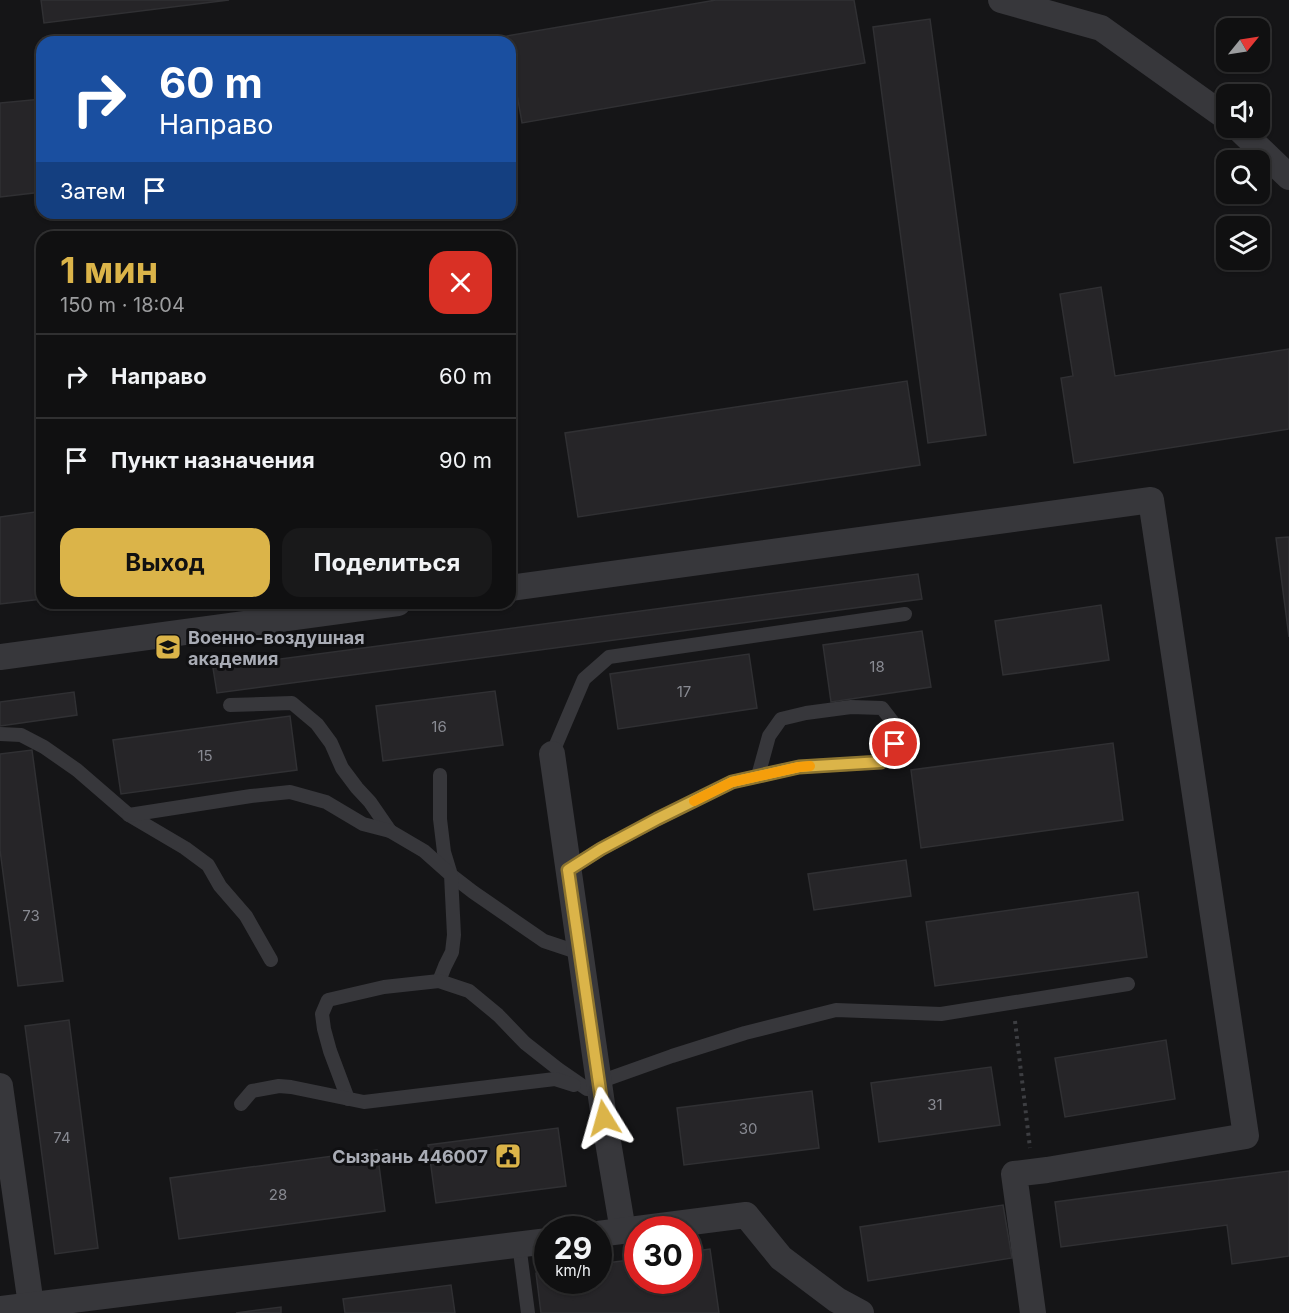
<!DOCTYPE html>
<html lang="ru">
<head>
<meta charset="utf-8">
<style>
  :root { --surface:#101011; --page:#19191a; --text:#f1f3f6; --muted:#9c9d9f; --line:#303031; --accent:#dbb449 }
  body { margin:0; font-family:Inter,sans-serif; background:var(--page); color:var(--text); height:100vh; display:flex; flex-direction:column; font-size:22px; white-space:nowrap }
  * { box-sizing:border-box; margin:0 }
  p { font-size:20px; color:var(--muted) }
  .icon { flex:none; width:33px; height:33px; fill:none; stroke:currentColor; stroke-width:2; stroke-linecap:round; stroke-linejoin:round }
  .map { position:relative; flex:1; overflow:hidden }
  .side { position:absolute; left:36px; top:231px; width:480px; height:378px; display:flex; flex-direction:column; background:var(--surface); border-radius:18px; box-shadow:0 2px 4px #0004,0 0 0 2px var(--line) }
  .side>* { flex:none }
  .banner { position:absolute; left:36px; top:36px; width:480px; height:183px; border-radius:18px; box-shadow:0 2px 4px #0004,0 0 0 2px var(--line); background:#1a4fa0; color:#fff; overflow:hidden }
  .needle { width:39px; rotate:60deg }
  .buttons { position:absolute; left:1216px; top:18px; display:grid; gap:12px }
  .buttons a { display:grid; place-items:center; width:54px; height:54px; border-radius:12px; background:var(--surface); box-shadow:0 2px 4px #0004,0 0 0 2px var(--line); font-size:30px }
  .speed { position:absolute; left:534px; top:1216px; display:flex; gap:12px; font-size:30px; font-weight:700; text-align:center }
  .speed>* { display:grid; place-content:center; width:78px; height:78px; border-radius:50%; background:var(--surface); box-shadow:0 2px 4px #0004,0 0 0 2px var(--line); line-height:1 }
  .speed small { font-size:15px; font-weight:400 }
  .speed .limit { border:9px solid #d22; background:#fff; color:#111 }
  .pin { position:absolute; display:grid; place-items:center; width:51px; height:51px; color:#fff; margin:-26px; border:3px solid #fff; border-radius:50%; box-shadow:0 2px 6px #0007 }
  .me { position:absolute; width:66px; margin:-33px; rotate:352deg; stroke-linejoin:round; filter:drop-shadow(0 0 4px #0008) }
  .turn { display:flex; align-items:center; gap:21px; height:126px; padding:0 24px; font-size:27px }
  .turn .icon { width:78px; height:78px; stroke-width:2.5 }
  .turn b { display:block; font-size:42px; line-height:51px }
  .then { display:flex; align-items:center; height:57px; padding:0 24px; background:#0003; gap:12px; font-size:22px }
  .round { display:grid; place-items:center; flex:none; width:63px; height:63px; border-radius:18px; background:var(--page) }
  .summary { display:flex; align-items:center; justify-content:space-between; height:102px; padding:0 24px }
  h1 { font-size:36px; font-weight:700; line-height:45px; color:var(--accent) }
  .button { display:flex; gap:12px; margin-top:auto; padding:12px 24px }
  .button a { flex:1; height:69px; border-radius:18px; background:var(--accent); color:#111; font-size:24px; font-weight:700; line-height:69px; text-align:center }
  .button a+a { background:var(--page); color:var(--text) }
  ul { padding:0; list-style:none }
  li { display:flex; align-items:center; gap:18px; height:84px; padding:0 24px; border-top:2px solid var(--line) }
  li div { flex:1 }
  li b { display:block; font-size:22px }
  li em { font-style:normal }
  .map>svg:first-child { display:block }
  .building { fill:#262528; stroke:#303033; stroke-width:1.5 }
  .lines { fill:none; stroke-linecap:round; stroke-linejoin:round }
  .path { stroke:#3d3e42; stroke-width:4; stroke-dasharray:3 4.5; stroke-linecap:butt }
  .service { stroke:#37373b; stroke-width:14 }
  .minor { stroke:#37373b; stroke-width:26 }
  .route-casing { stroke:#8e752f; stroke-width:15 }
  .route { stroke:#dbb449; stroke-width:10 }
  .slow { stroke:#f59e0b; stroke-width:10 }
  .labels { text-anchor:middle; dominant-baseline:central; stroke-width:6; stroke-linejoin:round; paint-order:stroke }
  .number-label { font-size:15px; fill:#888a92 }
  .poi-label { font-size:18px; font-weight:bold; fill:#a9acb5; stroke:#101012; text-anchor:start }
</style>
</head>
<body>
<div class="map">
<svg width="1289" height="1313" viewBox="0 0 1289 1313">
  <rect width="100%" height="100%" fill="#151517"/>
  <!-- building -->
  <g class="building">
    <path d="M41,0H229L44,23Z"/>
    <path d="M716,0H854L865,63L522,123L510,55V42H508L507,36Z"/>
    <path d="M930,19L986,435L928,443L873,27Z"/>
    <path d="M42,99V192L0,197V103Z"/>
    <path d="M1101,287L1115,376L1289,349V429L1074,463L1061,378L1073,376L1060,294Z"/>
    <path d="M907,381L920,465L578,517L565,433Z"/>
    <path d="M42,511V599L0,604V517Z"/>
    <path d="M1289,537V637L1276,538Z"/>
    <path d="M918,574L922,599L217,693L213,668Z"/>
    <path d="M1101,605L1109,660L1003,675L995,621Z"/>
    <path d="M922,631L931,687L831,702L823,645Z"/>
    <path d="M749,654L757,708L618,729L610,674Z"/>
    <path d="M495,691L503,745L383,761L376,706Z"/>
    <path d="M74,692L77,715L0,726V702Z"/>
    <path d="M290,716L297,770L121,794L113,740Z"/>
    <path d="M1113,743L1123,820L921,848L911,770Z"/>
    <path d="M32,750L63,981L18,986L0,850V754Z"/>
    <path d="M906,860L911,896L814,910L808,874Z"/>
    <path d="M1138,892L1147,957L935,986L926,922Z"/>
    <path d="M69,1020L98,1248L55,1254L25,1026Z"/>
    <path d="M1166,1040L1175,1099L1065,1117L1055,1058Z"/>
    <path d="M991,1067L1000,1125L879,1142L871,1083Z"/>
    <path d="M812,1091L819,1148L684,1165L677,1108Z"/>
    <path d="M558,1128L566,1186L436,1203L428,1145Z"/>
    <path d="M377,1150L385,1211L179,1239L170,1178Z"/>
    <path d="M1289,1171V1256L1232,1264L1227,1225L1061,1247L1055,1202Z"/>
    <path d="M1003,1205L1012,1258L868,1281L860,1227Z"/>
    <path d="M710,1249L719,1313H541L536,1273L548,1271V1281H598V1264L638,1259V1281H688V1252Z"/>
    <path d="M451,1285L455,1313H345L343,1299Z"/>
    <path d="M281,1307V1313H236Z"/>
  </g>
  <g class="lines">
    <!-- path -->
    <path class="path" d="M1015,1021L1030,1148"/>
    <!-- service -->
    <g class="service">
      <path d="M230,705L292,703L317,724L331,743L342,768L357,788L370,802L390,831"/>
      <path d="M0,734L21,735L44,747L77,770L129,815L185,848L208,865L220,886L246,916L271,960"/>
      <path d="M552,754L584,679L609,657L905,614"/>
      <path d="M440,775V819L444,852L451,875L473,892L544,941L580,953"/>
      <path d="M129,815L251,796L290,792L326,802L363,824L390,831L424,851L451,875L454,935L452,952L445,966L439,981"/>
      <path d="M568,870L601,849L658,819L732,782L799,767L881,762L895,744L892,721L882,708L851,707L806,713L781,719L769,736L758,776"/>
      <path d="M599,1082L672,1056L745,1033L836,1010L941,1014L1128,984"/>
      <path d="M348,1099L330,1051L324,1029L322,1014L328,1000L384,987L439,981L469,991L498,1015L525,1043L558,1069L587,1089"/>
      <path d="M241,1104L252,1091L279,1086L291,1087L364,1102L555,1079L574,1085"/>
      <path d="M519,1244L528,1313"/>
    </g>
    <!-- minor -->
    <g class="minor">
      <path d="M1001,0L1101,28L1227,118"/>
      <path d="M1238,128L1289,177"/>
      <path d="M510,588L1151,500L1246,1136L1047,1170L1014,1174L1033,1313"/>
      <path d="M0,657L398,603"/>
      <path d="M552,754L604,1118L623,1231"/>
      <path d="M0,1086L31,1305"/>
      <path d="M598,1234L746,1215L781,1258L837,1300L861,1313"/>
      <path d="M0,1309L548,1241"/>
    </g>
  </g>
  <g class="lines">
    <defs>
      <path id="route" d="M604,1118L568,870L601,849L657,819L732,782L799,767L881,762L895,744"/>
    </defs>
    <!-- route casing -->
    <use href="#route" class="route-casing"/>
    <!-- route -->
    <use href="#route" class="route"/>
    <!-- slow -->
    <path class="slow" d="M694,801L732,782L799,767L810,766"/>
  </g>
  <!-- icons -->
  <defs>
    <symbol id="university-square" viewBox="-11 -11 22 22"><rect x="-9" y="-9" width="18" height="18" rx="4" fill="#dbb449" stroke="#101012"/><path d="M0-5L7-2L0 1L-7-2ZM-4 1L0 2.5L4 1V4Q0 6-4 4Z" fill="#111"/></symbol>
    <symbol id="civic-square" viewBox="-11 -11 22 22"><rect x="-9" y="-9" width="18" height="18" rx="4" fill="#dbb449" stroke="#101012"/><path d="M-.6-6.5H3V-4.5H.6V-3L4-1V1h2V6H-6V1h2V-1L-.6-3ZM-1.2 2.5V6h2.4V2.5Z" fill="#111"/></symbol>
  </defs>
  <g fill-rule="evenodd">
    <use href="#university-square" x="153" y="632" width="30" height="30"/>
    <use href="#civic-square" x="493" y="1141" width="30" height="30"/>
  </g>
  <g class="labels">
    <!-- number labels -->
    <g class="number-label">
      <text x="877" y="666">18</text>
      <text x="684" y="691">17</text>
      <text x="439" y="726">16</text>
      <text x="205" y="755">15</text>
      <text x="31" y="915">73</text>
      <text x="935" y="1104">31</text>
      <text x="748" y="1128">30</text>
      <text x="62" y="1137">74</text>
      <text x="278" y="1194">28</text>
    </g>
    <!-- poi labels -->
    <g class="poi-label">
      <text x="188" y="637">Военно-воздушная<tspan x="188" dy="21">академия</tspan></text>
      <text x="488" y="1156" text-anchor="end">Сызрань 446007</text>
    </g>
  </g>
</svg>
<div class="buttons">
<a><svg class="needle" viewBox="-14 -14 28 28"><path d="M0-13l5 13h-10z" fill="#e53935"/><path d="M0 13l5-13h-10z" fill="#9c9d9f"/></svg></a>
<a><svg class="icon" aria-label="sound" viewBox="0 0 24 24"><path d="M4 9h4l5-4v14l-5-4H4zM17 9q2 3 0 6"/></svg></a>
<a><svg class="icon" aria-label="search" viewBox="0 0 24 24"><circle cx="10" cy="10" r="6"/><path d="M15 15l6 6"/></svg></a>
<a><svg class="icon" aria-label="layers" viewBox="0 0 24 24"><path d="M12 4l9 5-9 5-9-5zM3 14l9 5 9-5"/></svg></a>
</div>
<div class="speed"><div>29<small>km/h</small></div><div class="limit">30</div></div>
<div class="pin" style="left:895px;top:744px;background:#d93025"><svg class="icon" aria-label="arrive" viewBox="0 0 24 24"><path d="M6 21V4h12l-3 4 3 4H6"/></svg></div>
<svg class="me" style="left:604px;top:1118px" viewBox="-20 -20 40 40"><path d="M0-17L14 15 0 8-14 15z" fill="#dbb449" stroke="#fff" stroke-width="4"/></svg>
<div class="banner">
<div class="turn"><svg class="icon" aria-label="right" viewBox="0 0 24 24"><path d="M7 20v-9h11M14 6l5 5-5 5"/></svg><div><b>60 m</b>Направо</div></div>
<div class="then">Затем<svg class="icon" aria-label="arrive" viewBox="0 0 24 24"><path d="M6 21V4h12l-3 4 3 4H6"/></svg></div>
</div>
<section class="side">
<div class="summary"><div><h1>1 мин</h1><p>150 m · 18:04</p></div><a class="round" style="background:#d93025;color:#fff"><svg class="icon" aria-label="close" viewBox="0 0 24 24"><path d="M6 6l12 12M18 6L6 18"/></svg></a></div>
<ul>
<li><svg class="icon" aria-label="right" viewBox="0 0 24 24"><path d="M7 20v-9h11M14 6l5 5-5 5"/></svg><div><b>Направо</b></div><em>60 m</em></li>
<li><svg class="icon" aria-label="arrive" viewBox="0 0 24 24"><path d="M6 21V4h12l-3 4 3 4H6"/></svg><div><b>Пункт назначения</b></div><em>90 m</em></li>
</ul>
<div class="button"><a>Выход</a><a>Поделиться</a></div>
</section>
</div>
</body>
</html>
